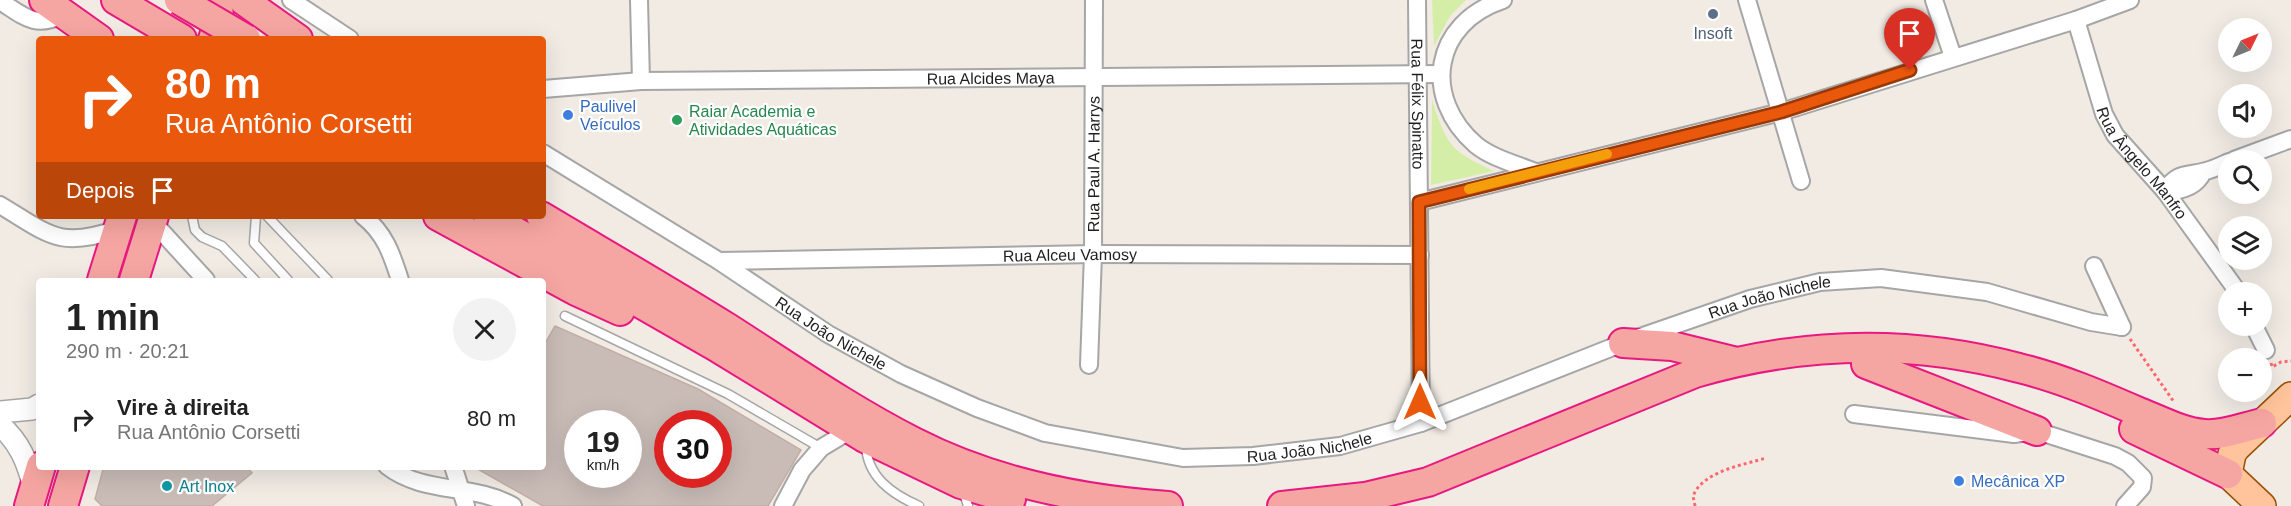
<!DOCTYPE html>
<html lang="pt">
<head>
<meta charset="utf-8">
<style>
  :root { --surface:#fff; --page:#f2f2f2; --text:#222; --muted:#767676 }
  body { margin:0; font-family:Helvetica,sans-serif; background:var(--page); color:var(--text); height:100vh; display:flex; flex-direction:column; font-size:22px; white-space:nowrap }
  * { box-sizing:border-box; margin:0 }
  p { font-size:20px; color:var(--muted) }
  .icon { flex:none; width:33px; height:33px; fill:none; stroke:currentColor; stroke-width:2; stroke-linecap:round; stroke-linejoin:round }
  .map { position:relative; flex:1; overflow:hidden }
  .side { position:absolute; left:36px; top:278px; width:510px; height:192px; display:flex; flex-direction:column; background:var(--surface); border-radius:6px; box-shadow:0 6px 24px #0002 }
  .side>* { flex:none }
  .banner { position:absolute; left:36px; top:36px; width:510px; height:183px; border-radius:6px; box-shadow:0 6px 24px #0002; background:#ea580c; color:#fff; overflow:hidden }
  .needle { width:39px; rotate:47deg }
  .tools { position:absolute; left:2218px; top:18px; display:grid; gap:12px }
  .tools a { display:grid; place-items:center; width:54px; height:54px; border-radius:50%; background:var(--surface); box-shadow:0 6px 24px #0002; font-size:30px }
  .speed { position:absolute; left:564px; top:410px; display:flex; gap:12px; font-size:30px; font-weight:700; text-align:center }
  .speed>* { display:grid; place-content:center; width:78px; height:78px; border-radius:50%; background:var(--surface); box-shadow:0 6px 24px #0002; line-height:1 }
  .speed small { font-size:15px; font-weight:400 }
  .speed .limit { border:9px solid #d22; background:#fff; color:#111 }
  .pin { position:absolute; display:grid; place-items:center; width:51px; height:51px; color:#fff; margin:-62px -26px; border-radius:50% 50% 50% 0; rotate:-45deg; box-shadow:0 0 6px #0007 }
  .pin .icon { rotate:45deg }
  .me { position:absolute; width:66px; margin:-33px; rotate:0deg; stroke-linejoin:round; filter:drop-shadow(0 0 4px #0008) }
  .turn { display:flex; align-items:center; gap:21px; height:126px; padding:0 30px; font-size:27px }
  .turn .icon { width:78px; height:78px; stroke-width:2.5 }
  .turn b { display:block; font-size:42px; line-height:51px }
  .then { display:flex; align-items:center; height:57px; padding:0 30px; background:#0003; gap:12px; font-size:22px }
  .round { display:grid; place-items:center; flex:none; width:63px; height:63px; border-radius:32px; background:var(--page) }
  .head { display:flex; align-items:center; justify-content:space-between; height:102px; padding:0 30px }
  h1 { font-size:36px; font-weight:700; line-height:45px }
  ul { padding:0; list-style:none }
  li { display:flex; align-items:center; gap:18px; height:78px; padding:0 30px }
  li div { flex:1 }
  li b { display:block; font-size:22px }
  li em { font-style:normal }
  .map>svg:first-child { display:block }
  .grass { fill:#d5eea7 }
  .building { fill:#c9bcb7; stroke:#c3aea6; stroke-width:1.5; fill-rule:evenodd }
  .lines { fill:none; stroke-linecap:round; stroke-linejoin:round }
  .service-casing { stroke:#a6a6a6; stroke-width:11 }
  .minor-casing { stroke:#a6a6a6; stroke-width:20 }
  .tertiary-casing { stroke:#a6a6a6; stroke-width:24 }
  .primary-casing { stroke:#9a4f00; stroke-width:30 }
  .trunk-casing { stroke:#e81880; stroke-width:32 }
  .path { stroke:#ff676f; stroke-width:3; stroke-dasharray:3 3; stroke-linecap:butt }
  .service { stroke:#fff; stroke-width:8 }
  .minor { stroke:#fff; stroke-width:16 }
  .tertiary { stroke:#fff; stroke-width:21 }
  .primary { stroke:#ffc49b; stroke-width:27 }
  .trunk { stroke:#f6a6a2; stroke-width:28 }
  .trunk-bridge-casing { stroke:#e81880; stroke-width:32; stroke-linecap:butt }
  .trunk-bridge { stroke:#f6a6a2; stroke-width:28 }
  .route-casing { stroke:#983908; stroke-width:15 }
  .route { stroke:#ea580c; stroke-width:10 }
  .slow { stroke:#f59e0b; stroke-width:10 }
  .service-dot { fill:#5c6f8a; stroke:#fff; stroke-width:2 }
  .shop-dot { fill:#3f7fe0; stroke:#fff; stroke-width:2 }
  .leisure-dot { fill:#2e9e5b; stroke:#fff; stroke-width:2 }
  .culture-dot { fill:#0f9aa8; stroke:#fff; stroke-width:2 }
  .labels { text-anchor:middle; dominant-baseline:central; stroke-width:4.5; stroke-linejoin:round; paint-order:stroke }
  .service-label { font-size:16px; fill:#4e5e75; stroke:#fff }
  .street-label { font-size:16px; fill:#1f1f1f; stroke:#fff }
  .shop-label { font-size:16px; fill:#366cbe; stroke:#fff; text-anchor:start }
  .leisure-label { font-size:16px; fill:#27864d; stroke:#fff; text-anchor:start }
  .culture-label { font-size:16px; fill:#0d838f; stroke:#fff; text-anchor:start }
</style>
</head>
<body>
<div class="map">
<svg width="2291" height="506" viewBox="0 0 2291 506">
  <rect width="100%" height="100%" fill="#f1ebe4"/>
  <!-- grass -->
  <g class="grass">
    <path d="M1432,0H1466L1450,16L1434,46Z"/>
    <path d="M1432,100C1447,145 1450,151 1494,171L1431,185Z"/>
  </g>
  <!-- building -->
  <g class="building">
    <path d="M555,326L698,389L801,450L768,506H543L474,467L543,466V347ZM578,423H628V474H578ZM668,423H718V474H668Z"/>
    <path d="M104,466H246L252,473L212,506H102L95,499Z"/>
  </g>
  <g class="lines">
    <defs>
      <g id="service">
        <path d="M192,216L195,230L202,237L222,246L255,280"/>
        <path d="M256,216L254,243L288,280"/>
        <path d="M267,216L328,280"/>
        <path d="M565,316L728,394L821,448"/>
        <path d="M866,445C867,477 892,494 919,506"/>
        <path d="M963,490L968,506"/>
      </g>
      <g id="minor">
        <path d="M291,0L350,39"/>
        <path d="M639,0L641,81"/>
        <path id="s1" d="M1417,0L1421,423"/>
        <path d="M1503,0C1433,23 1421,97 1476,145C1492,158 1516,164 1535,172"/>
        <path d="M1747,0L1801,181"/>
        <path d="M1934,0L1953,57"/>
        <path d="M0,1C25,17 34,28 63,15"/>
        <path id="s2" d="M2076,20L2104,114L2115,135L2165,191L2238,292"/>
        <path id="s3" d="M543,89L641,81L1440,74"/>
        <path id="s4" d="M543,153L719,261L828,334L901,374L977,408L1045,433L1183,458L1253,456L1340,446L1421,423L1623,343L1750,299L1820,282L1881,278L1987,292L2091,322L2122,327"/>
        <path d="M2234,160L2291,139"/>
        <path d="M2165,191C2177,171 2189,176 2206,171C2214,169 2222,165 2229,162"/>
        <path d="M2165,191C2181,191 2196,187 2203,172"/>
        <path d="M1419,202L1781,112L2076,20L2130,0"/>
        <path d="M0,205C50,235 59,249 118,229"/>
        <path d="M363,216C385,233 392,255 400,280"/>
        <path d="M152,221L206,280"/>
        <path id="s5" d="M719,261L1093,254L1420,255"/>
        <path d="M2094,266L2122,327"/>
        <path d="M2254,326L2266,350"/>
        <path id="s6" d="M1089,365L1093,254L1094,0"/>
        <path d="M1854,414L2014,434L2037,431L2115,456L2128,463L2143,478L2142,487L2125,506"/>
        <path d="M387,466C424,495 473,483 513,506"/>
        <path d="M453,466L466,506"/>
        <path d="M783,506L802,470L821,448L851,430"/>
      </g>
      <g id="tertiary">
        <path d="M0,412L32,409L39,405"/>
        <path d="M0,425C20,443 27,461 34,487"/>
      </g>
      <path id="primary" d="M2262,506L2228,474L2232,454L2236,448L2291,396"/>
      <g id="trunk">
        <path d="M44,0L99,39"/>
        <path d="M116,0L182,39"/>
        <path d="M243,0L298,39"/>
        <path d="M213,39L219,21L218,0"/>
        <path d="M438,216L576,291L620,311"/>
        <path d="M488,216L715,346L865,438L961,484L1011,499"/>
        <path d="M541,216C603,253 667,290 728,328C789,367 849,409 914,442C992,482 1081,500 1168,506"/>
        <path d="M102,280L122,216"/>
        <path d="M134,280L154,216"/>
        <path d="M1623,343L1672,346L1733,361"/>
        <path d="M1866,364L2037,431"/>
        <path d="M2134,429L2228,474"/>
        <path d="M29,506L41,466"/>
        <path d="M63,506L75,466"/>
        <path d="M1282,506L1365,497L1428,482L1695,373C1801,342 1911,339 2019,368C2060,378 2100,395 2139,412C2160,420 2181,432 2204,434C2222,436 2244,427 2262,423"/>
      </g>
    </defs>
    <!-- service casing -->
    <use href="#service" class="service-casing"/>
    <!-- minor casing -->
    <use href="#minor" class="minor-casing"/>
    <!-- tertiary casing -->
    <use href="#tertiary" class="tertiary-casing"/>
    <!-- primary casing -->
    <use href="#primary" class="primary-casing"/>
    <!-- trunk casing -->
    <use href="#trunk" class="trunk-casing"/>
    <!-- path -->
    <g class="path">
      <path d="M2130,339L2174,402"/>
      <path d="M2271,363L2272,367L2281,362L2291,361"/>
      <path d="M1695,506L1693,496C1703,471 1743,465 1766,458"/>
    </g>
    <!-- service -->
    <use href="#service" class="service"/>
    <!-- minor -->
    <use href="#minor" class="minor"/>
    <!-- tertiary -->
    <use href="#tertiary" class="tertiary"/>
    <!-- primary -->
    <use href="#primary" class="primary"/>
    <!-- trunk -->
    <use href="#trunk" class="trunk"/>
    <defs>
      <path id="trunk-bridge" d="M179,0L246,39"/>
    </defs>
    <!-- trunk-bridge casing -->
    <use href="#trunk-bridge" class="trunk-bridge-casing"/>
    <!-- trunk-bridge -->
    <use href="#trunk-bridge" class="trunk-bridge"/>
  </g>
  <g class="lines">
    <defs>
      <path id="route" d="M1420,402L1419,202L1781,112L1910,70"/>
    </defs>
    <!-- route casing -->
    <use href="#route" class="route-casing"/>
    <!-- route -->
    <use href="#route" class="route"/>
    <!-- slow -->
    <path class="slow" d="M1469,189L1607,154"/>
  </g>
  <!-- markers -->
  <circle class="service-dot" cx="1713" cy="14" r="6"/>
  <g class="shop-dot">
    <circle cx="568" cy="115" r="6"/>
    <circle cx="1959" cy="481" r="6"/>
  </g>
  <circle class="leisure-dot" cx="677" cy="120" r="6"/>
  <circle class="culture-dot" cx="167" cy="486" r="6"/>
  <g class="labels">
    <!-- service labels -->
    <g class="service-label">
      <text x="1713" y="33">Insoft</text>
    </g>
    <!-- street labels -->
    <g class="street-label">
      <text stroke="none"><textPath href="#s3" startOffset="448">Rua Alcides Maya</textPath></text>
      <text stroke="none"><textPath href="#s1" startOffset="104">Rua Félix Spinatto</textPath></text>
      <text stroke="none"><textPath href="#s2" startOffset="160">Rua Ângelo Manfro</textPath></text>
      <text stroke="none"><textPath href="#s6" startOffset="201">Rua Paul A. Harrys</textPath></text>
      <text stroke="none"><textPath href="#s5" startOffset="351">Rua Alceu Vamosy</textPath></text>
      <text stroke="none"><textPath href="#s4" startOffset="1330">Rua João Nichele</textPath></text>
      <text stroke="none"><textPath href="#s4" startOffset="340">Rua João Nichele</textPath></text>
      <text stroke="none"><textPath href="#s4" startOffset="844">Rua João Nichele</textPath></text>
    </g>
    <!-- shop labels -->
    <g class="shop-label">
      <text x="580" y="106">Paulivel<tspan x="580" dy="18">Veículos</tspan></text>
      <text x="1971" y="481">Mecânica XP</text>
    </g>
    <!-- leisure labels -->
    <g class="leisure-label">
      <text x="689" y="111">Raiar Academia e<tspan x="689" dy="18">Atividades Aquáticas</tspan></text>
    </g>
    <!-- culture labels -->
    <g class="culture-label">
      <text x="179" y="486">Art Inox</text>
    </g>
  </g>
</svg>
<div class="tools">
<a><svg class="needle" viewBox="-14 -14 28 28"><path d="M0-13l5 13h-10z" fill="#e53935"/><path d="M0 13l5-13h-10z" fill="#767676"/></svg></a>
<a><svg class="icon" aria-label="sound" viewBox="0 0 24 24"><path d="M4 9h4l5-4v14l-5-4H4zM17 9q2 3 0 6"/></svg></a>
<a><svg class="icon" aria-label="search" viewBox="0 0 24 24"><circle cx="10" cy="10" r="6"/><path d="M15 15l6 6"/></svg></a>
<a><svg class="icon" aria-label="layers" viewBox="0 0 24 24"><path d="M12 4l9 5-9 5-9-5zM3 14l9 5 9-5"/></svg></a>
<a>+</a>
<a>−</a>
</div>
<div class="speed"><div>19<small>km/h</small></div><div class="limit">30</div></div>
<div class="pin" style="left:1910px;top:70px;background:#d93025"><svg class="icon" aria-label="arrive" viewBox="0 0 24 24"><path d="M6 21V4h12l-3 4 3 4H6"/></svg></div>
<svg class="me" style="left:1420px;top:402px" viewBox="-20 -20 40 40"><path d="M0-17L14 15 0 8-14 15z" fill="#ea580c" stroke="#fff" stroke-width="4"/></svg>
<div class="banner">
<div class="turn"><svg class="icon" aria-label="right" viewBox="0 0 24 24"><path d="M7 20v-9h11M14 6l5 5-5 5"/></svg><div><b>80 m</b>Rua Antônio Corsetti</div></div>
<div class="then">Depois<svg class="icon" aria-label="arrive" viewBox="0 0 24 24"><path d="M6 21V4h12l-3 4 3 4H6"/></svg></div>
</div>
<section class="side">
<div class="head"><div><h1>1 min</h1><p>290 m · 20:21</p></div><a class="round"><svg class="icon" aria-label="close" viewBox="0 0 24 24"><path d="M6 6l12 12M18 6L6 18"/></svg></a></div>
<ul>
<li><svg class="icon" aria-label="right" viewBox="0 0 24 24"><path d="M7 20v-9h11M14 6l5 5-5 5"/></svg><div><b>Vire à direita</b><p>Rua Antônio Corsetti</p></div><em>80 m</em></li>
</ul>
</section>
</div>
</body>
</html>
